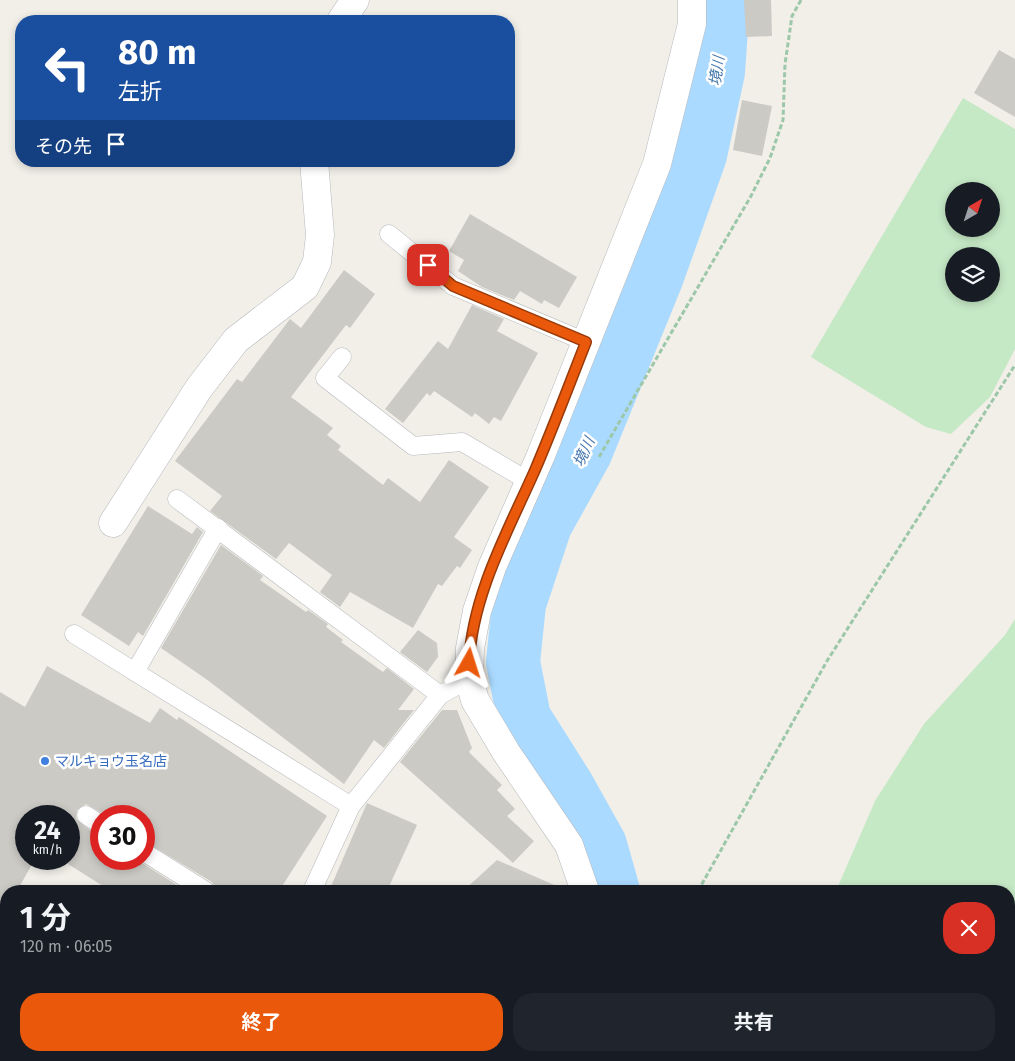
<!DOCTYPE html>
<html lang="ja">
<head>
<meta charset="utf-8">
<style>
  :root { --surface:#171b24; --page:#20242c; --text:#f1f3f6; --muted:#9ea1a6; --accent:#ea580c }
  body { margin:0; font-family:"Fira Sans","Noto Sans JP",sans-serif; background:var(--page); color:var(--text); height:100vh; display:flex; flex-direction:column; font-size:19px; white-space:nowrap }
  * { box-sizing:border-box; margin:0 }
  p { font-size:16px; color:var(--muted) }
  .icon { flex:none; width:28px; height:28px; fill:none; stroke:currentColor; stroke-width:2; stroke-linecap:round; stroke-linejoin:round }
  .map { position:relative; flex:1; overflow:hidden }
  .sheet { position:absolute; left:0px; top:885px; width:1015px; height:176px; display:flex; flex-direction:column; background:var(--surface); border-radius:20px 20px 0 0; box-shadow:0 2px 8px #0003 }
  .sheet>* { flex:none }
  .banner { position:absolute; left:15px; top:15px; width:500px; height:152px; border-radius:20px; box-shadow:0 2px 8px #0003; background:#1a4fa0; color:#fff; overflow:hidden }
  .needle { width:32px; rotate:39deg }
  .tools { position:absolute; left:945px; top:182px; display:grid; gap:10px }
  .tools a { display:grid; place-items:center; width:55px; height:55px; border-radius:50%; background:var(--surface); box-shadow:0 2px 8px #0003; font-size:25px }
  .speed { position:absolute; left:15px; top:805px; display:flex; gap:10px; font-size:25px; font-weight:700; text-align:center }
  .speed>* { display:grid; place-content:center; width:65px; height:65px; border-radius:50%; background:var(--surface); box-shadow:0 2px 8px #0003; line-height:1 }
  .speed small { font-size:12px; font-weight:400 }
  .speed .limit { border:8px solid #d22; background:#fff; color:#111 }
  .pin { position:absolute; display:grid; place-items:center; width:42px; height:42px; color:#fff; margin:-21px; border-radius:10px; box-shadow:0 2px 8px #0006 }
  .me { position:absolute; width:55px; margin:-28px; rotate:6deg; stroke-linejoin:round; filter:drop-shadow(0 0 4px #0008) }
  .turn { display:flex; align-items:center; gap:18px; height:105px; padding:0 20px; font-size:22px }
  .turn .icon { width:65px; height:65px; stroke-width:2.5 }
  .turn b { display:block; font-size:35px; line-height:42px }
  .then { display:flex; align-items:center; height:48px; padding:0 20px; background:#0003; gap:10px; font-size:19px }
  .round { display:grid; place-items:center; flex:none; width:52px; height:52px; border-radius:20px; background:var(--page) }
  .overview { display:flex; align-items:center; justify-content:space-between; height:85px; padding:0 20px }
  h1 { font-size:30px; font-weight:700; line-height:38px }
  .action { display:flex; gap:10px; margin-top:auto; padding:10px 20px }
  .action a { flex:1; height:58px; border-radius:20px; background:var(--accent); color:#fff; font-size:20px; font-weight:700; line-height:58px; text-align:center }
  .action a+a { background:var(--page); color:var(--text) }
  .map>svg:first-child { display:block }
  .green { fill:#c5e8c5; fill-rule:evenodd }
  .lines { fill:none; stroke-linecap:round; stroke-linejoin:round }
  .river { stroke:#aadaff; stroke-width:54 }
  .building { fill:#cccac5 }
  .lane-casing { stroke:#b5b8bc; stroke-width:19 }
  .street-casing { stroke:#b5b8bc; stroke-width:29 }
  .path { stroke:#9cc7a9; stroke-width:3; stroke-dasharray:5 2.5; stroke-linecap:butt }
  .lane { stroke:#fff; stroke-width:18 }
  .street { stroke:#fff; stroke-width:28 }
  .route-casing { stroke:#983908; stroke-width:12 }
  .route { stroke:#ea580c; stroke-width:9 }
  .shop-dot { fill:#3f7fe0; stroke:#fff; stroke-width:2 }
  .labels { text-anchor:middle; dominant-baseline:central; stroke-width:5; stroke-linejoin:round; paint-order:stroke }
  .shop-label { font-size:14px; fill:#366cbe; stroke:#fff; text-anchor:start }
  .water-label { font-size:15px; font-style:italic; fill:#4174aa; stroke:#fff }
</style>
</head>
<body>
<div class="map">
<svg width="1015" height="1061" viewBox="0 0 1015 1061">
  <rect width="100%" height="100%" fill="#f1efe8"/>
  <!-- green -->
  <g class="green">
    <path d="M963,98L1015,129V349L990,397L951,434L926,427L811,357ZM954,191H991V229H954ZM954,256H991V294H954Z"/>
    <path d="M1015,619V1061H949L933,1055H1009V891H836L875,801L924,724L1005,635Z"/>
    <path d="M805,1055H918L911,1058L909,1061H806Z"/>
  </g>
  <g class="lines">
    <!-- river -->
    <g class="river">
      <path d="M613,891L600,845L567,786L524,718L513,662L519,604L545,525L585,453L657,276L700,155L718,72L723,0"/>
      <path d="M631,1061V1055"/>
    </g>
  </g>
  <!-- building -->
  <g class="building">
    <path d="M744,0H771L772,36L746,37Z"/>
    <path d="M999,50L1015,59V117L974,93Z"/>
    <path d="M742,100L772,106L762,156L733,150Z"/>
    <path d="M470,214L577,277L559,308L544,300L542,304L520,291L514,300L482,287L458,271L464,260L449,251Z"/>
    <path d="M344,270L375,294L350,328L346,325L291,397L333,428L327,435L341,446L338,450L383,485L388,478L420,502L449,460L489,487L454,537L472,550L460,568L457,566L442,586L438,584L413,628L350,592L340,607L320,592L332,575L289,543L276,559L210,511L222,496L175,461L237,379L242,382L290,319L301,328Z"/>
    <path d="M472,305L504,319L497,331L538,353L501,421L494,417L489,424L475,413L472,417L434,391L430,396L427,393L403,423L385,409L438,341L448,349Z"/>
    <path d="M148,506L192,534L197,527L203,532L143,636L138,632L129,646L81,615Z"/>
    <path d="M221,545L263,576L260,580L306,612L308,610L328,624L326,627L343,640L341,642L383,672L387,668L414,689L398,710H414L384,748L374,740L344,784L206,679L161,648Z"/>
    <path d="M418,630L437,643L438,657L427,672L400,652Z"/>
    <path d="M47,666L150,723L160,708L177,720L179,717L327,816L279,891H217L212,882L144,841V816H107L86,804L77,810L76,819L95,834L101,835V859H136L186,891H111L60,859H69V816H26V859H35L17,891H6V911L0,923V692L25,707Z"/>
    <path d="M442,710H457L472,748L469,752L502,785L497,790L515,809L507,816L534,841L513,863L400,762Z"/>
    <path d="M367,803L417,825L387,891H329Z"/>
    <path d="M497,860L568,891H569H463Z"/>
  </g>
  <g class="lines">
    <defs>
      <g id="lane">
        <path d="M389,234L453,286L586,342"/>
        <path d="M342,357L325,378L413,446L462,442L530,482"/>
        <path d="M177,499L440,695"/>
        <path d="M74,634L351,806"/>
        <path d="M135,672L218,528"/>
        <path d="M86,815L101,825"/>
        <path d="M144,852L206,891"/>
        <path d="M312,891L351,806L440,695L469,679"/>
        <path d="M249,1061L251,1055"/>
      </g>
      <g id="street">
        <path d="M341,21L355,0"/>
        <path d="M113,523L199,388L236,340L305,287L317,262L320,235L314,161"/>
        <path d="M585,891L569,845L506,752L475,700L469,679L470,648L477,611L492,567L541,455L657,164L692,24V0"/>
        <path d="M577,1061L578,1055"/>
      </g>
    </defs>
    <!-- lane casing -->
    <use href="#lane" class="lane-casing"/>
    <!-- street casing -->
    <use href="#street" class="street-casing"/>
    <!-- path -->
    <g class="path">
      <path d="M599,457L751,196L770,158L783,120L785,64L792,16L801,0"/>
      <path d="M698,891L827,661L1015,365"/>
    </g>
    <!-- lane -->
    <use href="#lane" class="lane"/>
    <!-- street -->
    <use href="#street" class="street"/>
  </g>
  <g class="lines">
    <defs>
      <path id="route" d="M428,265L453,286L586,342C569,385 553,428 535,470C508,531 472,595 469,663"/>
    </defs>
    <!-- route casing -->
    <use href="#route" class="route-casing"/>
    <!-- route -->
    <use href="#route" class="route"/>
  </g>
  <!-- markers -->
  <circle class="shop-dot" cx="45" cy="761" r="5"/>
  <g class="labels">
    <!-- shop labels -->
    <g class="shop-label">
      <text x="55" y="761">マルキョウ玉名店</text>
    </g>
    <!-- water labels -->
    <g class="water-label">
      <text transform="translate(717 71) rotate(-82)">境川</text>
      <text transform="translate(584 452) rotate(-65)">境川</text>
    </g>
  </g>
</svg>
<div class="tools">
<a><svg class="needle" viewBox="-14 -14 28 28"><path d="M0-13l5 13h-10z" fill="#e53935"/><path d="M0 13l5-13h-10z" fill="#9ea1a6"/></svg></a>
<a><svg class="icon" aria-label="layers" viewBox="0 0 24 24"><path d="M12 4l9 5-9 5-9-5zM3 14l9 5 9-5"/></svg></a>
</div>
<div class="speed"><div>24<small>km/h</small></div><div class="limit">30</div></div>
<div class="pin" style="left:428px;top:265px;background:#d93025"><svg class="icon" aria-label="arrive" viewBox="0 0 24 24"><path d="M6 21V4h12l-3 4 3 4H6"/></svg></div>
<svg class="me" style="left:469px;top:663px" viewBox="-20 -20 40 40"><path d="M0-17L14 15 0 8-14 15z" fill="#ea580c" stroke="#fff" stroke-width="4"/></svg>
<div class="banner">
<div class="turn"><svg class="icon" aria-label="left" viewBox="0 0 24 24"><path d="M17 20v-9H6M10 6l-5 5 5 5"/></svg><div><b>80 m</b>左折</div></div>
<div class="then">その先<svg class="icon" aria-label="arrive" viewBox="0 0 24 24"><path d="M6 21V4h12l-3 4 3 4H6"/></svg></div>
</div>
<section class="sheet">
<div class="overview"><div><h1>1 分</h1><p>120 m · 06:05</p></div><a class="round" style="background:#d93025;color:#fff"><svg class="icon" aria-label="close" viewBox="0 0 24 24"><path d="M6 6l12 12M18 6L6 18"/></svg></a></div>
<div class="action"><a>終了</a><a>共有</a></div>
</section>
</div>
</body>
</html>
